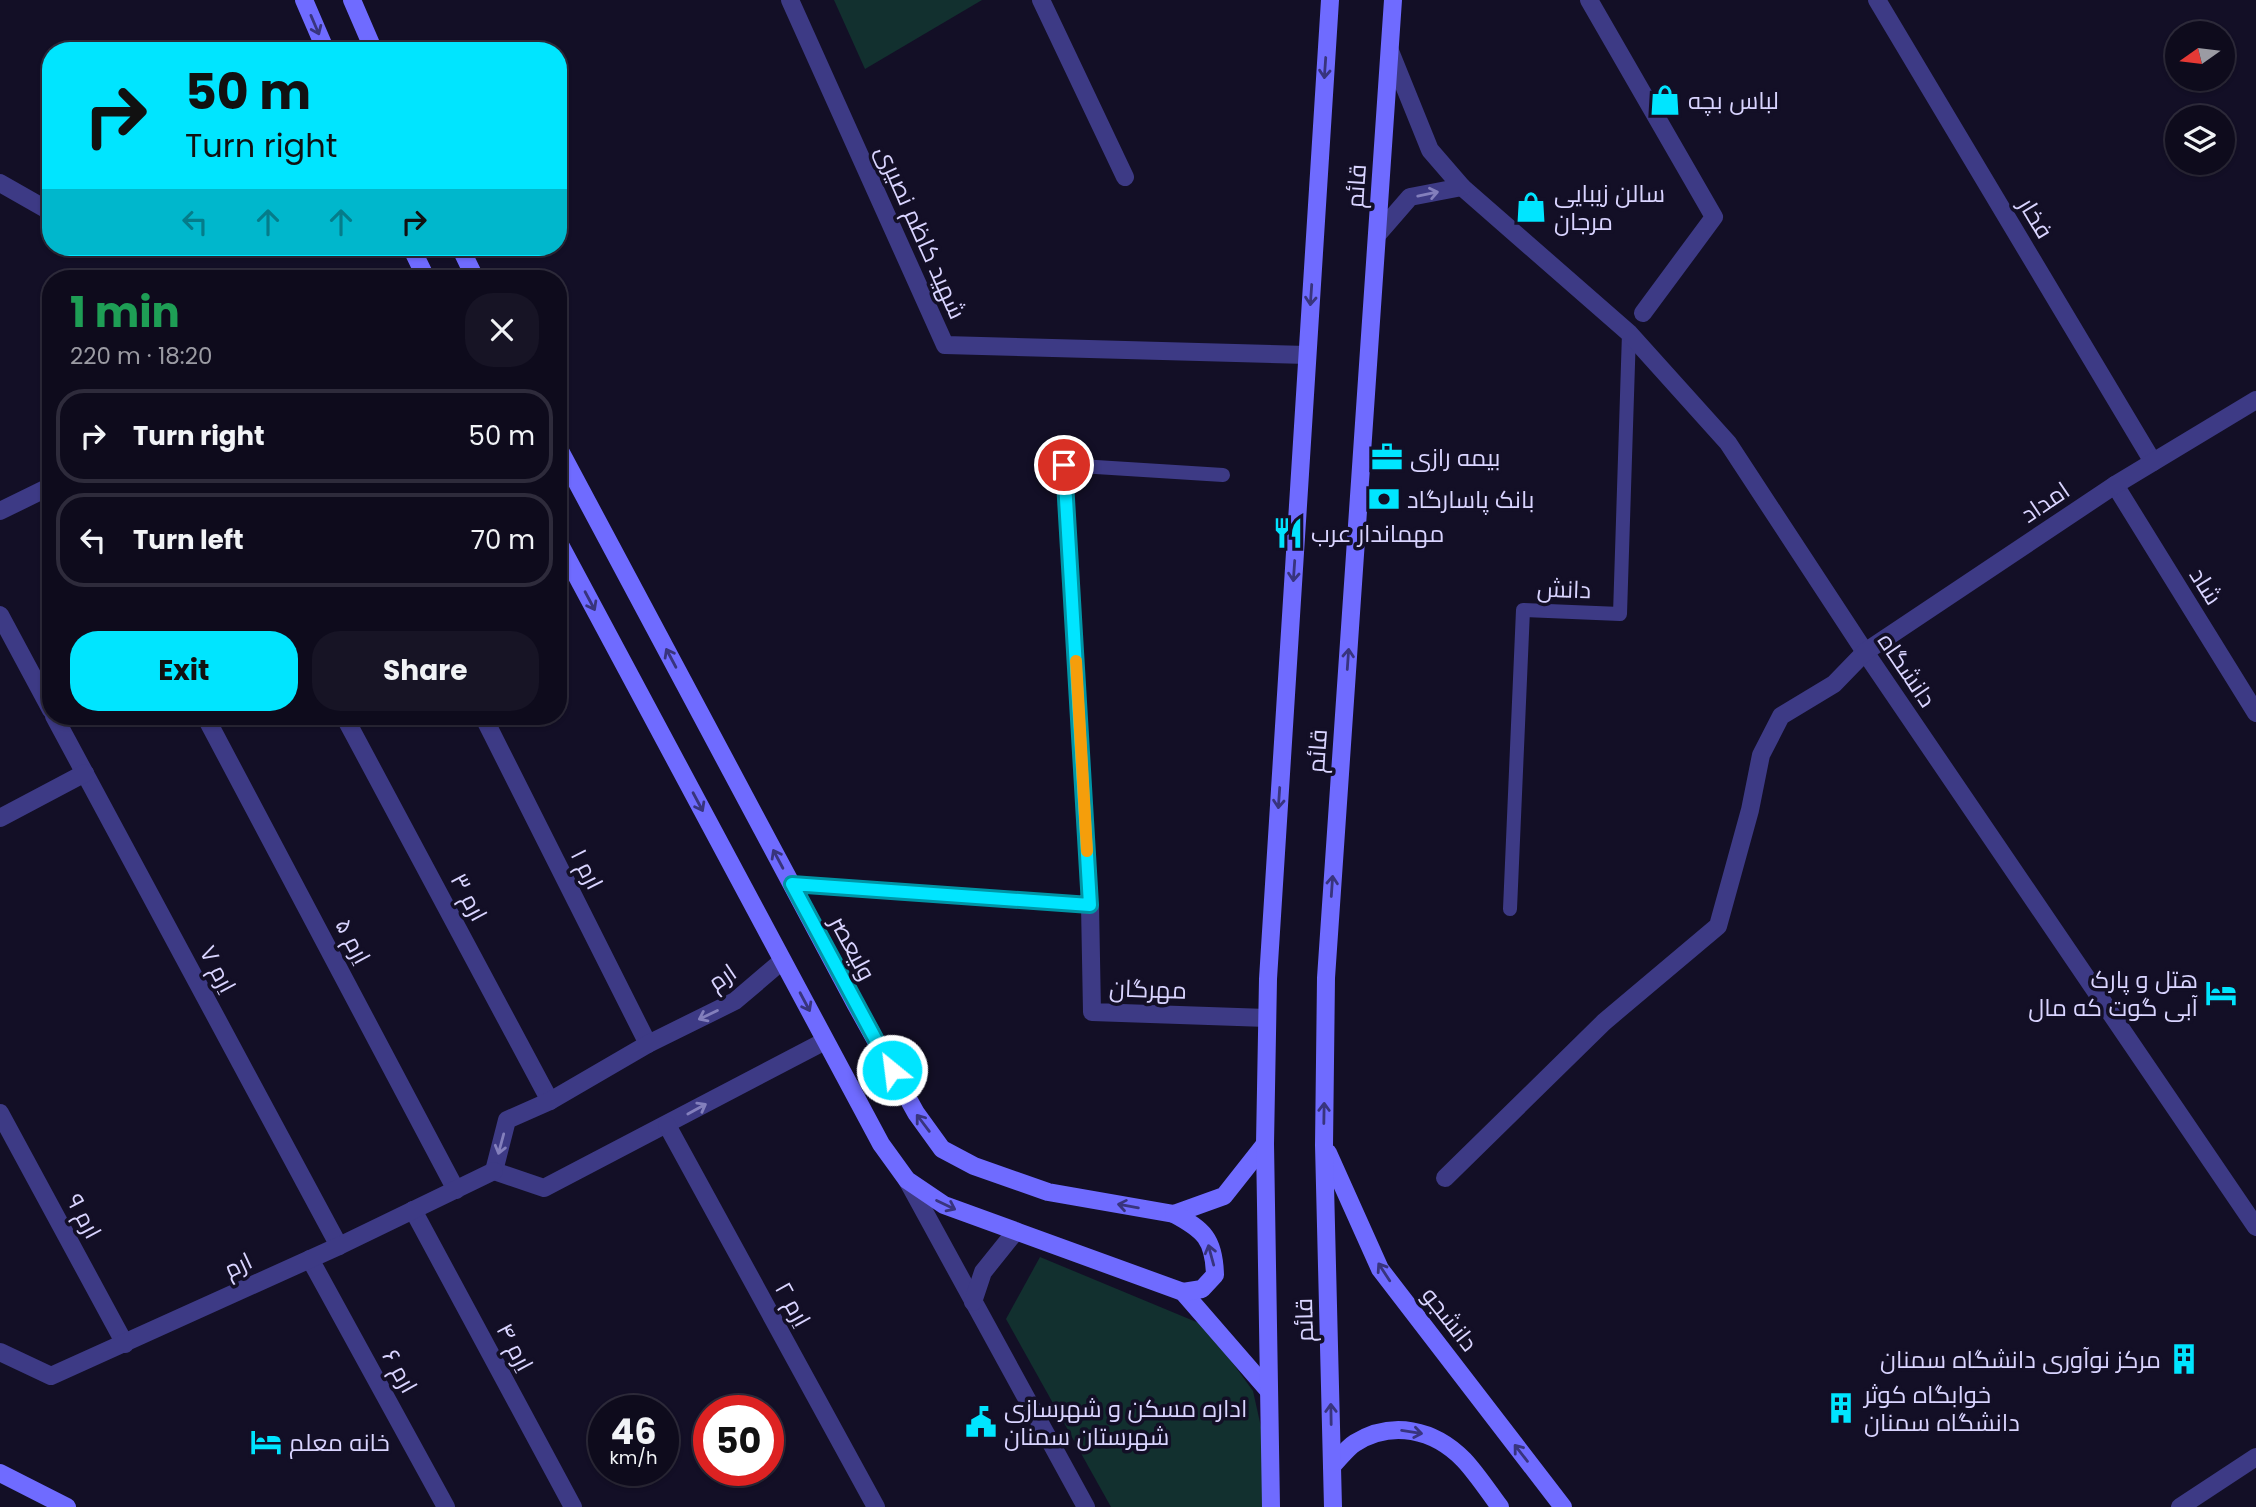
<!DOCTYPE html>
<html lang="en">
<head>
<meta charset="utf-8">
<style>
  :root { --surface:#0e0b1c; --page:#171425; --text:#f1f3f6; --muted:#9b9ba3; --line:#2e2b3b; --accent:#00e5ff }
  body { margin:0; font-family:Poppins,Cairo,sans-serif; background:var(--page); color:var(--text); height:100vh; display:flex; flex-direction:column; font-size:26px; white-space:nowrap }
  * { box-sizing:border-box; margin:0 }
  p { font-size:23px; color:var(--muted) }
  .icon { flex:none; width:38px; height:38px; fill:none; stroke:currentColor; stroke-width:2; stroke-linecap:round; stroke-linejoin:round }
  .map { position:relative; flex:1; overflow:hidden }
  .panel { position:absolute; left:42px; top:270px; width:525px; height:455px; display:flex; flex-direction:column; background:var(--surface); border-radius:28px; box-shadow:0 2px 5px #0004,0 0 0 2px var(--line) }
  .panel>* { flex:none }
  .guide { position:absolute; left:42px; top:42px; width:525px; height:214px; border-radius:28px; box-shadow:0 2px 5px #0004,0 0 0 2px var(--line); background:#00e5ff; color:#111; overflow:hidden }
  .needle { width:46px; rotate:256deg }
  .fabs { position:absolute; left:2165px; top:21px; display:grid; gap:14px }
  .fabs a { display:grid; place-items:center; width:70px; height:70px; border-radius:50%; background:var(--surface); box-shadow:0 2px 5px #0004,0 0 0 2px var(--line); font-size:35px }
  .speed { position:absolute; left:588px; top:1395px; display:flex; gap:14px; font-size:35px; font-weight:700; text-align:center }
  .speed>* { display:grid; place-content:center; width:91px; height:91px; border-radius:50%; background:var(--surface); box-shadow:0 2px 5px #0004,0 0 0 2px var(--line); line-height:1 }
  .speed small { font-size:18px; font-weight:400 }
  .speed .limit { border:10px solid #d22; background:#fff; color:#111 }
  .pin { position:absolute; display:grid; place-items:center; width:60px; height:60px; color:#fff; margin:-30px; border:4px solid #fff; border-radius:50%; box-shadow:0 2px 7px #0007 }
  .me { position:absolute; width:77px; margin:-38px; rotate:331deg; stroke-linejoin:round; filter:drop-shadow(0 0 5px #0008) }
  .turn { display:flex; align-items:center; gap:24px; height:147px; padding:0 28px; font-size:32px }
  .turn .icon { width:91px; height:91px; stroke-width:2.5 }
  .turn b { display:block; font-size:49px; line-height:60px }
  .lanes { display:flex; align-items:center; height:66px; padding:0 28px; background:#0003; justify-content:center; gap:35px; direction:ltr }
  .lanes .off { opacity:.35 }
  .round { display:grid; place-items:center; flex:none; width:74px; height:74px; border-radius:28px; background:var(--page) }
  .summary { display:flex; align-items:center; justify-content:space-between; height:119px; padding:0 28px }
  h1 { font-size:42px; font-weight:700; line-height:52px; color:#1e9e55 }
  .button { display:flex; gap:14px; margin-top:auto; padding:14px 28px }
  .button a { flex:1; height:80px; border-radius:28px; background:var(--accent); color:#111; font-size:28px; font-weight:700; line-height:80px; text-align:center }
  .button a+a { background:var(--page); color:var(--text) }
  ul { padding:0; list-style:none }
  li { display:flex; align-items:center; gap:21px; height:94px; margin:0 14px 10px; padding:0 14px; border:4px solid var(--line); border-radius:28px }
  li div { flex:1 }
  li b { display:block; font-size:26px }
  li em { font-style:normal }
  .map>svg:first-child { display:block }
  .green { fill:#12302f }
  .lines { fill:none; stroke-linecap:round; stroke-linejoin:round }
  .lane { stroke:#3d3a85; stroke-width:14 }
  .street { stroke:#3d3a85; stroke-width:18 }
  .secondary { stroke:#6f6bff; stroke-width:18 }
  .oneway { stroke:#38347d }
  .oneway2 { stroke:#837fbc }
  .route-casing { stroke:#0095a6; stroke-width:18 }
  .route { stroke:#00e5ff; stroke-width:12 }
  .slow { stroke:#f59e0b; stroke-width:12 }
  .labels { text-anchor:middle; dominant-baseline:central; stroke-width:7; stroke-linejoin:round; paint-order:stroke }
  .poi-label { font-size:24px; fill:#d9d4ff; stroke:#130f26; text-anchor:start }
  .street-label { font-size:24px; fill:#d9d4ff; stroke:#130f26 }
</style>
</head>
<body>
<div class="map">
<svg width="2256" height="1507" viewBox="0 0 2256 1507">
  <rect width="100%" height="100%" fill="#130f26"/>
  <!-- green -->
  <g class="green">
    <path d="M834,0H982L865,69Z"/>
    <path d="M1040,1257L1206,1326L1253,1391L1263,1436L1264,1507H1111L1006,1319Z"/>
  </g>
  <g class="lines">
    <!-- lane -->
    <g class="lane">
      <path d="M792,884L1090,905L1064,465L1223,475"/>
      <path d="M1510,909L1523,610L1620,614L1629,333"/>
    </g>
    <!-- street -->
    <g class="street">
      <path d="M790,0L945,345L1307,355"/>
      <path d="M1041,0L1125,177"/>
      <path d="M1589,0L1714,217L1643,313"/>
      <path d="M1877,0L2153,462"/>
      <path d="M0,183L51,212"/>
      <path d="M1462,187L1629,333L1728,443L1865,652L2256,1227"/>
      <path d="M1377,235L1410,197L1462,187L1430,150L1390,51"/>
      <path d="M2115,485L2256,713"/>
      <path d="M0,511L51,486"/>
      <path d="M0,615L51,710"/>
      <path d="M54,716L339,1246"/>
      <path d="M205,716L456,1190"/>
      <path d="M344,716L550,1101"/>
      <path d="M483,716L648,1044"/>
      <path d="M0,818L85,773"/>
      <path d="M1090,905L1092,1012L1267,1018"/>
      <path d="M782,961L735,1001L648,1044L550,1101L507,1120L494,1171L544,1188L825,1041"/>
      <path d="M0,1113L125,1344"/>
      <path d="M667,1125L876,1507"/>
      <path d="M1445,1178L1604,1022L1718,926L1750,810L1761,755L1781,716L1834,684L1865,652L2115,485L2256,400"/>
      <path d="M907,1180L1086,1507"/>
      <path d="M413,1210L573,1507"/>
      <path d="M310,1259L446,1507"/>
      <path d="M973,1302L983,1272L1016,1231"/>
      <path d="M0,1352L51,1376L339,1246L494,1171"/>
      <path d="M2180,1507L2256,1457"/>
    </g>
    <!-- secondary -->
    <g class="secondary">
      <path d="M304,0L326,51"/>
      <path d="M352,0L374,51"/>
      <path d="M411,247L426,278"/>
      <path d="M460,247L475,278"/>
      <path d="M558,447L856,1005L916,1113L942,1149L974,1166L1048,1192L1174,1214L1224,1196L1265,1144"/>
      <path d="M558,541L881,1144L907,1180L944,1205L1183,1292L1269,1391"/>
      <path d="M1328,1153L1380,1269L1563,1507"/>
      <path d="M1174,1214C1204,1230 1214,1239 1215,1275L1202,1289L1183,1292"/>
      <path d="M1332,1466C1339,1459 1347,1448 1355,1443C1392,1420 1434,1429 1464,1460C1477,1474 1488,1491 1500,1507"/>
      <path d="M0,1473L67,1507"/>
      <path d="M1271,1507L1265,1144L1268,979L1330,0"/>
      <path d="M1333,1507L1324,1145L1326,978L1393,0"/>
    </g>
  </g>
  <!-- one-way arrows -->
  <defs><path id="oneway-shaft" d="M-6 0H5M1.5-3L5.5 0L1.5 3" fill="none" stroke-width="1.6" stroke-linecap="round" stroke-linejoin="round" transform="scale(1.75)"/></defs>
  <g class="oneway">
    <use href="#oneway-shaft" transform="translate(315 25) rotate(67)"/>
    <use href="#oneway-shaft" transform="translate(1325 68) rotate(94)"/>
    <use href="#oneway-shaft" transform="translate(1311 295) rotate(94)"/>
    <use href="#oneway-shaft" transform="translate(1294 571) rotate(94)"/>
    <use href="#oneway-shaft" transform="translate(590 601) rotate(62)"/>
    <use href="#oneway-shaft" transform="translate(671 658) rotate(-118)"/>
    <use href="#oneway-shaft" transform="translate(1348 659) rotate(-86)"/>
    <use href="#oneway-shaft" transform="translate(1279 798) rotate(94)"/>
    <use href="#oneway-shaft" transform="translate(698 802) rotate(62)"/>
    <use href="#oneway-shaft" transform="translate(778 859) rotate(-118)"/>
    <use href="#oneway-shaft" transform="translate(1332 886) rotate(-86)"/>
    <use href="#oneway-shaft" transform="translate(805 1002) rotate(62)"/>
    <use href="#oneway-shaft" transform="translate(1324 1113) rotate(-89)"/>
    <use href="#oneway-shaft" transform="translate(923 1123) rotate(-127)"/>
    <use href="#oneway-shaft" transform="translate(946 1205) rotate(26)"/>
    <use href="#oneway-shaft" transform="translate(1128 1206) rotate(-170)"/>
    <use href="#oneway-shaft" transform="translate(1211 1255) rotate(-105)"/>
    <use href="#oneway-shaft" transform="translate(1384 1272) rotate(-123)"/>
    <use href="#oneway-shaft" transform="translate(1331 1414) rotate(-91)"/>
    <use href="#oneway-shaft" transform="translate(1412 1432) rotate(9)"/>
    <use href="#oneway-shaft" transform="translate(1521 1453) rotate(-128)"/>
  </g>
  <g class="oneway2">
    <use href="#oneway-shaft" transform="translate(1428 194) rotate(-12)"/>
    <use href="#oneway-shaft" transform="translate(708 1015) rotate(154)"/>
    <use href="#oneway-shaft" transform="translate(697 1109) rotate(-29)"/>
    <use href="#oneway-shaft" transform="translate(501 1144) rotate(105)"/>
  </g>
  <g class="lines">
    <defs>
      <path id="route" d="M892,1070L792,884L1090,905L1064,465"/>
    </defs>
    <!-- route casing -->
    <use href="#route" class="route-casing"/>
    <!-- route -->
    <use href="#route" class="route"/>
    <!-- slow -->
    <path class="slow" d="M1076,661L1087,851"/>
  </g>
  <!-- icons -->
  <defs>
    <symbol id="shop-bare" viewBox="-9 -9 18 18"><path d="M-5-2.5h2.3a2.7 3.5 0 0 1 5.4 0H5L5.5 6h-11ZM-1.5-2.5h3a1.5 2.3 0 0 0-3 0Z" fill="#00e5ff" stroke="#130f26" stroke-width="2.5" paint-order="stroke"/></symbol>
    <symbol id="office-bare" viewBox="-9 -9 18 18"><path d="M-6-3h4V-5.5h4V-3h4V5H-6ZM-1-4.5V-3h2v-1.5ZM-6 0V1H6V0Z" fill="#00e5ff" stroke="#130f26" stroke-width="2.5" paint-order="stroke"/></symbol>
    <symbol id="bank-bare" viewBox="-9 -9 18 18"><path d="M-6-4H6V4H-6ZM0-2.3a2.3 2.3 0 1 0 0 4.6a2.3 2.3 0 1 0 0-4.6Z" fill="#00e5ff" stroke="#130f26" stroke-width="2.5" paint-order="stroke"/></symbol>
    <symbol id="restaurant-bare" viewBox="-9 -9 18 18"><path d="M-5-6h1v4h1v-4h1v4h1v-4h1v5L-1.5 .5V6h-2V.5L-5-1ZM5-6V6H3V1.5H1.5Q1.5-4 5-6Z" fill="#00e5ff" stroke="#130f26" stroke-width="2.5" paint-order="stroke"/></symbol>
    <symbol id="hotel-bare" viewBox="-9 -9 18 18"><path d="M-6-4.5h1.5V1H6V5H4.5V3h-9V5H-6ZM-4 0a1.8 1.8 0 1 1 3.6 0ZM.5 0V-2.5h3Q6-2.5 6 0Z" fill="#00e5ff" stroke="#130f26" stroke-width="2.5" paint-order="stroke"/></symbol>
    <symbol id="building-bare" viewBox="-9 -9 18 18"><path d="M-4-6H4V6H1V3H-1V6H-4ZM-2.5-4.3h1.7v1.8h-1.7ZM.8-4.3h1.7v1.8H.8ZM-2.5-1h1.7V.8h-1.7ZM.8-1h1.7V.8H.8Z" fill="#00e5ff" stroke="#130f26" stroke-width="2.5" paint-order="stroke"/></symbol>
    <symbol id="civic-bare" viewBox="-9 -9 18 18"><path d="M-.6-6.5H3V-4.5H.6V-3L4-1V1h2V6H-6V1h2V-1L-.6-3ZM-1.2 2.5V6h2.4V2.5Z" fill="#00e5ff" stroke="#130f26" stroke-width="2.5" paint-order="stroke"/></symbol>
  </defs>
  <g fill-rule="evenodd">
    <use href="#shop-bare" x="1643" y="78" width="44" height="44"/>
    <use href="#shop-bare" x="1509" y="185" width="44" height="44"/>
    <use href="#office-bare" x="1365" y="435" width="44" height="44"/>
    <use href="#bank-bare" x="1362" y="477" width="44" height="44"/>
    <use href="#restaurant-bare" x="1266" y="511" width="44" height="44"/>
    <use href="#hotel-bare" x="2199" y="971" width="44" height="44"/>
    <use href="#building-bare" x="2162" y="1337" width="44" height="44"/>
    <use href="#building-bare" x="1819" y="1386" width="44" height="44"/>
    <use href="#civic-bare" x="959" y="1400" width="44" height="44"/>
    <use href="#hotel-bare" x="244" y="1420" width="44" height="44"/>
  </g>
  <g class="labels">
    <!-- poi labels -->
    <g class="poi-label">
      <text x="1688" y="100">لباس بچه</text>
      <text x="1554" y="193">سالن زیبایی<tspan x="1554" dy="28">مرجان</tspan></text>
      <text x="1410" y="457">بیمه رازی</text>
      <text x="1407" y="499">بانک پاسارگاد</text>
      <text x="1311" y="533">مهماندار عرب</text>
      <text x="2198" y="979" text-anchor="end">هتل و پارک<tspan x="2198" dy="28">آبی گوت که مال</tspan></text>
      <text x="2161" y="1359" text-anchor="end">مرکز نوآوری دانشگاه سمنان</text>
      <text x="1864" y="1394">خوابگاه کوثر<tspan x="1864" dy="28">دانشگاه سمنان</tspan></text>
      <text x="1004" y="1408">اداره مسکن و شهرسازی<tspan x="1004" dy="28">شهرستان سمنان</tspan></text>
      <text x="289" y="1442">خانه معلم</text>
    </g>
    <!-- street labels -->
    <g class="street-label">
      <text transform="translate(1356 186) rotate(-86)">قائم</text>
      <text transform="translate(2036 218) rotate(59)">فخار</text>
      <text transform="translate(921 232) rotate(66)">شهید کاظم نصیری</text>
      <text transform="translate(2045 502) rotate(-34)">امداد</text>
      <text transform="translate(2206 586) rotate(58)">شاد</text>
      <text transform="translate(1564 589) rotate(2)">دانش</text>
      <text transform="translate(1907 670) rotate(56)">دانشگاه</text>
      <text transform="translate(1317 751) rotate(-86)">قائم</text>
      <text transform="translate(587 869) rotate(63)">ارم ۱</text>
      <text transform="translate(469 897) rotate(62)">ارم ۳</text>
      <text transform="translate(353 941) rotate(62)">اِرم ۵</text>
      <text transform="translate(853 948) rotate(62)">ولیعصر</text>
      <text transform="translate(218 969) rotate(62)">اِرم ۷</text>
      <text transform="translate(722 977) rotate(-34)">ارم</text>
      <text transform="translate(1148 989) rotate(2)">مهرگان</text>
      <text transform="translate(84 1216) rotate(62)">ارم ۹</text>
      <text transform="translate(238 1265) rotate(-25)">ارم</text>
      <text transform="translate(793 1304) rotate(61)">اِرم ۲</text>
      <text transform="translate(1450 1319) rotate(52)">دانشجو</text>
      <text transform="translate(1304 1320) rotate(-91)">قائم</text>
      <text transform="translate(515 1347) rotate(62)">اِرم ۴</text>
      <text transform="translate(400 1371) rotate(61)">ارم ۶</text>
    </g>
  </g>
</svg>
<div class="fabs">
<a><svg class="needle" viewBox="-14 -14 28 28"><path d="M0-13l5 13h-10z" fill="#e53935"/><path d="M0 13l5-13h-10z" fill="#9b9ba3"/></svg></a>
<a><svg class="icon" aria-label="layers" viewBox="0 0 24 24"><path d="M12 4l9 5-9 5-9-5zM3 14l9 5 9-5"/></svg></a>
</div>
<div class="speed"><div>46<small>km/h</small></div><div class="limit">50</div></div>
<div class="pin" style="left:1064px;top:465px;background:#d93025"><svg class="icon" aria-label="arrive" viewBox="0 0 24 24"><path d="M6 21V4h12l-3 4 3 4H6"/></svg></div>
<svg class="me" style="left:892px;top:1070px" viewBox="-20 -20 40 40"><circle r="17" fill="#00e5ff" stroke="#fff" stroke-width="3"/><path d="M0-11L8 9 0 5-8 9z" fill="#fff"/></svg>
<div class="guide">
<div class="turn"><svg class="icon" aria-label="right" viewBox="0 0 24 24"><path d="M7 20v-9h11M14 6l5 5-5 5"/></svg><div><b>50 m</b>Turn right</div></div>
<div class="lanes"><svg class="icon off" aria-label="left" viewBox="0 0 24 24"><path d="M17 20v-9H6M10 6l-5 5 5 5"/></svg><svg class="icon off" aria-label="ahead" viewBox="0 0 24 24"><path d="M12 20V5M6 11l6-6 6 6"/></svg><svg class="icon off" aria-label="ahead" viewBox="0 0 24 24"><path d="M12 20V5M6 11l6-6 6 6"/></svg><svg class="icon" aria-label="right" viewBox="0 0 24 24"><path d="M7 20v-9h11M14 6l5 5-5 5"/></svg></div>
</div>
<section class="panel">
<div class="summary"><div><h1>1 min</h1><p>220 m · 18:20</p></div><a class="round"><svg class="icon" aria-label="close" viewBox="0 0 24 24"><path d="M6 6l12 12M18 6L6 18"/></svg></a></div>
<ul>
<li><svg class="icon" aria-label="right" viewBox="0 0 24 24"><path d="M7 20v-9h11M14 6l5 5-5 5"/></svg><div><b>Turn right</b></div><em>50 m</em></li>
<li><svg class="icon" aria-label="left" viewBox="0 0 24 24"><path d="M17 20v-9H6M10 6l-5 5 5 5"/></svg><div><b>Turn left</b></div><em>70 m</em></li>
</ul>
<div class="button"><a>Exit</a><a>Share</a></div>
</section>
</div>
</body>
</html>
